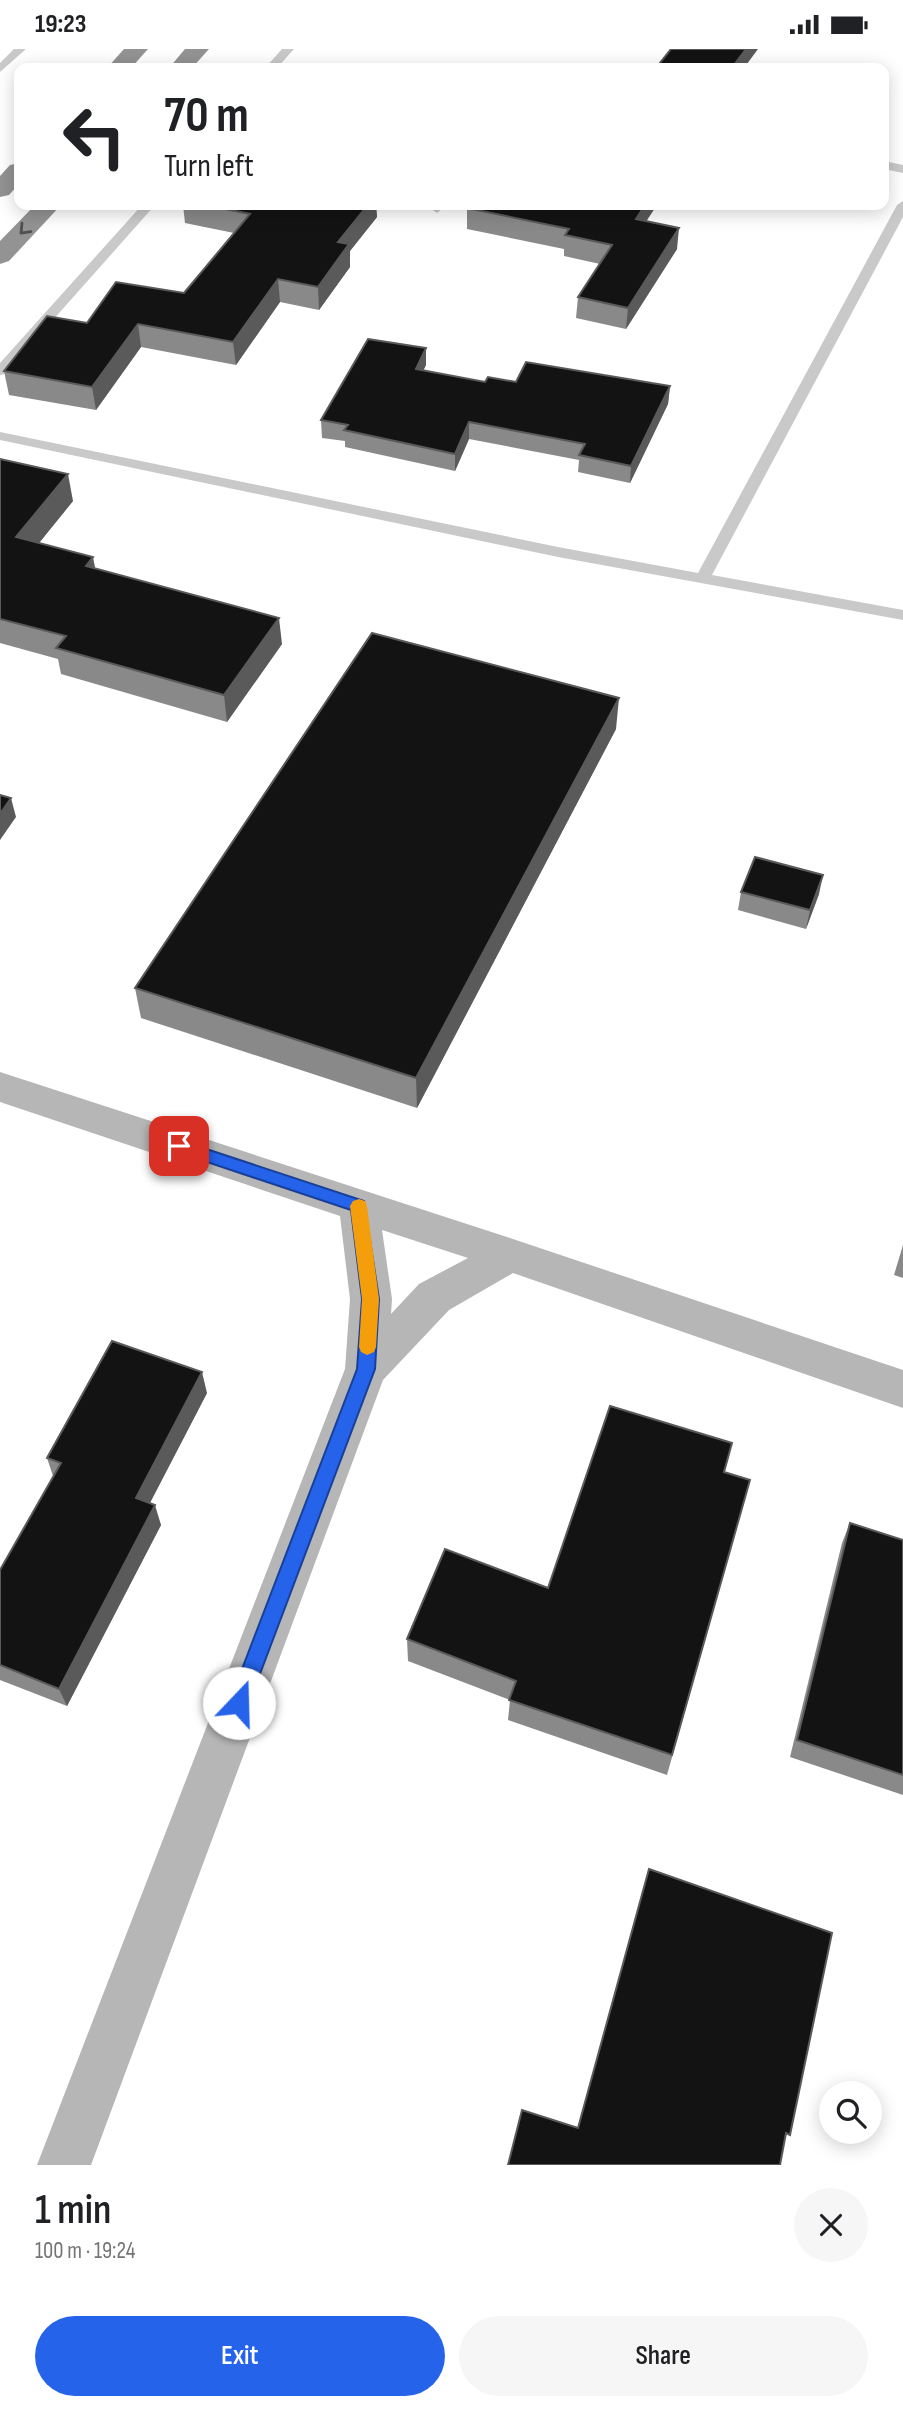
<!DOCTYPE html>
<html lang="en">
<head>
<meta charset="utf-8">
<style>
  :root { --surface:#fff; --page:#f6f6f6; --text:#202124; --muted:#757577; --accent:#2563eb }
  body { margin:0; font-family:"Sofia Sans Condensed",sans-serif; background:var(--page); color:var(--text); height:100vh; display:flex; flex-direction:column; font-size:26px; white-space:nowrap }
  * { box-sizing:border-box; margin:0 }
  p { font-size:23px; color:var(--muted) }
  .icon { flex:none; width:38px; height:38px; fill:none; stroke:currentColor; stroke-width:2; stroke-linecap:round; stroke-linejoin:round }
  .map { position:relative; height:2116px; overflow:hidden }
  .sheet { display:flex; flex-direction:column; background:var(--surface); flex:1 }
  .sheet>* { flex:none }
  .top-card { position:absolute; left:14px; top:14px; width:875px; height:147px; border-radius:14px; box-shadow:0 4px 18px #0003; background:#fff; color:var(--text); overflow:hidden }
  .controls { position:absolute; left:819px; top:2032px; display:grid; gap:14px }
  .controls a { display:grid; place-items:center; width:63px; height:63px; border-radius:50%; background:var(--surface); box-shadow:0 4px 18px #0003; font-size:35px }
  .pin { position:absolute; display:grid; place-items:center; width:60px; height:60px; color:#fff; margin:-30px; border-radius:14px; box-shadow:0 4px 10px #0006 }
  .me { position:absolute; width:77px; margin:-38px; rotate:21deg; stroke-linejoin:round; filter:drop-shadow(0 0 5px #0008) }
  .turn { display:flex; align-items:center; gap:24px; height:147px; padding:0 35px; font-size:32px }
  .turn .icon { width:91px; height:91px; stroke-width:2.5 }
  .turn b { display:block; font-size:49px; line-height:60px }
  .round { display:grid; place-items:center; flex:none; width:74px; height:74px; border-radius:37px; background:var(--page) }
  .headline { display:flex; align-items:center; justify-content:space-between; height:119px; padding:0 35px }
  h1 { font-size:42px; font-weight:600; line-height:52px }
  .cta { display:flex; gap:14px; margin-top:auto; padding:14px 35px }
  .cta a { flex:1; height:80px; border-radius:42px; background:var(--accent); color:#fff; font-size:28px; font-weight:600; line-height:80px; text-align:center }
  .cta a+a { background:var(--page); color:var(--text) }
  .status { display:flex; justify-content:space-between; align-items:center; height:49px; padding:0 35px; background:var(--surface); direction:ltr }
  .status svg { height:19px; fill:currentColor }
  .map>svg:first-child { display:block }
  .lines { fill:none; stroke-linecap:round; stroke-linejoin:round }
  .lane { fill:#c9c9c9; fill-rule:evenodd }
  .secondary { fill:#b6b6b6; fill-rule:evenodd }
  .highway { fill:#939393; fill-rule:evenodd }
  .wall { fill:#898989 }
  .shaded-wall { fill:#5a5a5a }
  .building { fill:#131313; stroke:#5a5a5a; stroke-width:2 }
  .oneway { stroke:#505050 }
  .route { fill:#2563eb; stroke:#184099; stroke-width:2 }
  .slow { fill:#f59e0b }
</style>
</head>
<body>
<div class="status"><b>19:23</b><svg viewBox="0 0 49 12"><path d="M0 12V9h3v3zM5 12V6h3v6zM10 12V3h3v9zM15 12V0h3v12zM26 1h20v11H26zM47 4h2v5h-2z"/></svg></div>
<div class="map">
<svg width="903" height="2116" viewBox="0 0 903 2116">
  <rect width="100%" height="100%" fill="#fff"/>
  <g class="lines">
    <!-- lane -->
    <g class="lane">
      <path d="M14,0H26L0,23V14Z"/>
      <path d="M282,0H294L277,19H265Z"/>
      <path d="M884,112L903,116V124L884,120Z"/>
      <path d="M903,152V168L712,526L903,561V571L558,508L0,391V383L558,498L698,524L897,156Z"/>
      <path d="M142,156H155L5,325L0,326V314Z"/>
      <path d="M434,156H447L437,164L431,160Z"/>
    </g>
    <!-- secondary -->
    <path class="secondary" d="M0,1023L510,1189L903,1321V1359L513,1224L449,1261L383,1331L91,2116H37L345,1320L350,1250L340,1167L0,1053ZM382,1181L468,1209L419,1235L391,1265L392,1250Z"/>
    <!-- highway -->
    <g class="highway">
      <path d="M124,0H148L131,19H107Z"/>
      <path d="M185,0H209L192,19H169Z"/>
      <path d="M19,114V135L9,146L0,148V127L10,116Z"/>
      <path d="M35,156H61L9,212L0,215V192Z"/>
    </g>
  </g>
  <!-- wall -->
  <g class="wall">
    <path d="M183,156H376L377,168L350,202V218L319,261L280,253L236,316L141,298L96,361L9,346L4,322L87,274L184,244L234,184L185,174Z"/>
    <path d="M467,159L646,172L677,200L626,280L576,269L578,248L600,215L564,207V200L467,180Z"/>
    <path d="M426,299V316L423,321L485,333L670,337L668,355L630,434L578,423L579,411L469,390L455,422L345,398V392L322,389L321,371Z"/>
    <path d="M0,410L73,452L39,494L95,520L282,595L227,673L61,625L58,610L0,594Z"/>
    <path d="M616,680L417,1059L141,969L135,939Z"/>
    <path d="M741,843L819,845L806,880L738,861Z"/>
    <path d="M903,1196V1229L894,1226Z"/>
    <path d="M207,1344L150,1454L161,1476L67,1657L0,1631V1521L53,1427L47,1409Z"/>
    <path d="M725,1423L750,1431L667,1726L508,1671L510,1651L408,1612L407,1590L548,1539Z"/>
    <path d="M850,1474L903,1491V1746L790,1708L842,1494Z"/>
  </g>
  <!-- shaded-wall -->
  <g class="shaded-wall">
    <path d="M746,0H758L744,19L734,16Z"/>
    <path d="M368,156H376L377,168L350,202V218L319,261L318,238L338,193Z"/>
    <path d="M645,156H657L634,191L636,170Z"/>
    <path d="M679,179L677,200L626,280L628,259Z"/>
    <path d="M278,230L280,253L236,316L233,293Z"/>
    <path d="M138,275L141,298L96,361L92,338Z"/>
    <path d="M426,299V316L416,337V320Z"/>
    <path d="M670,337L668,355L630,434L631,417Z"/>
    <path d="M469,373V390L455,422V405Z"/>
    <path d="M68,425L73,452L22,515L16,488Z"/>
    <path d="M93,508L98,534L86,517Z"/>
    <path d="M279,569L282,595L227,673L224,646Z"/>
    <path d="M619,649L616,680L417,1059L416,1029Z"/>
    <path d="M11,749L16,768L0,791V765Z"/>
    <path d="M823,826L819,845L806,880L810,861Z"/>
    <path d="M202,1323L207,1344L142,1469L136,1449Z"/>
    <path d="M155,1456L161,1476L67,1657L59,1640Z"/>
  </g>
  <!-- building -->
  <g class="building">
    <path d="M671,0H746L734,16L753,19H656Z"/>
    <path d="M206,156H368L338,193L349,195L318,238L278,230L233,293L138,275L92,338L4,322L47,267L87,274L116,233L184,244L250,165Z"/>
    <path d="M469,156H645L636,170L679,179L628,259L578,248L612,196L565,186L569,180L467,159Z"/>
    <path d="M368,290L426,299L416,320L485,333L488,328L516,333L526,313L670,337L631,417L579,406L585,395L469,373L455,405L344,381L348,376L321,371Z"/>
    <path d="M0,410L68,425L16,488L93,508L86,517L279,569L224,646L56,599L66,587L0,570Z"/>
    <path d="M372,584L619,649L416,1029L135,939Z"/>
    <path d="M0,746L11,749L0,765Z"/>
    <path d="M755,808L823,826L810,861L741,843Z"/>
    <path d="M112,1292L202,1323L136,1449L155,1456L59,1640L0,1616V1521L61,1414L47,1409Z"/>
    <path d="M610,1357L732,1394L724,1423L750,1431L672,1706L509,1651L516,1632L407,1590L445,1500L548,1539Z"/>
    <path d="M850,1474L903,1491V1726L797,1691Z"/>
    <path d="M649,1820L832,1884L790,2086L786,2084L780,2116H508L522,2061L578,2079Z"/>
  </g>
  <!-- one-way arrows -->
  <defs><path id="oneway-chevron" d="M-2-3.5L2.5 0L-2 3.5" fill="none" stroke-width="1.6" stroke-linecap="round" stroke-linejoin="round" transform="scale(1.75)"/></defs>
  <use class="oneway" href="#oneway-chevron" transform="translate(24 181) rotate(134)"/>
  <!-- route -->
  <path class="route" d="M179,1091L364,1152L379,1250L375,1320L249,1654L246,1661L239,1664L232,1661L229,1654L357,1320L362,1250L351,1161L174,1102L171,1097L174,1092Z"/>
  <!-- slow -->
  <path class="slow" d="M359,1150L365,1152L367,1157L379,1250L376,1298L374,1303L367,1306L361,1303L359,1298L362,1250L350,1157L353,1152Z"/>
</svg>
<div class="controls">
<a><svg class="icon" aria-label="search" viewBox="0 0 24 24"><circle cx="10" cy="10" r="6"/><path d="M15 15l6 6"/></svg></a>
</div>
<div class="pin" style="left:179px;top:1097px;background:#d93025"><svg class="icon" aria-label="arrive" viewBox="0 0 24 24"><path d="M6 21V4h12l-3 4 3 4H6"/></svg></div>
<svg class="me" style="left:239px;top:1654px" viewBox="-20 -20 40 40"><circle r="19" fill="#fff"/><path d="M0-13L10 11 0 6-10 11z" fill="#2563eb"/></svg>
<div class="top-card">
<div class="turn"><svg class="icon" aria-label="left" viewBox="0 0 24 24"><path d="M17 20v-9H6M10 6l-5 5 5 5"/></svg><div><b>70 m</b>Turn left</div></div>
</div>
</div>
<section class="sheet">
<div class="headline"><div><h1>1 min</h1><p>100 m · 19:24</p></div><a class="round"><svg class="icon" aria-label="close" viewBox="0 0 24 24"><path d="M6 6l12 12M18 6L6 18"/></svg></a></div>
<div class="cta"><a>Exit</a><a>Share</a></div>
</section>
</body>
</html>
